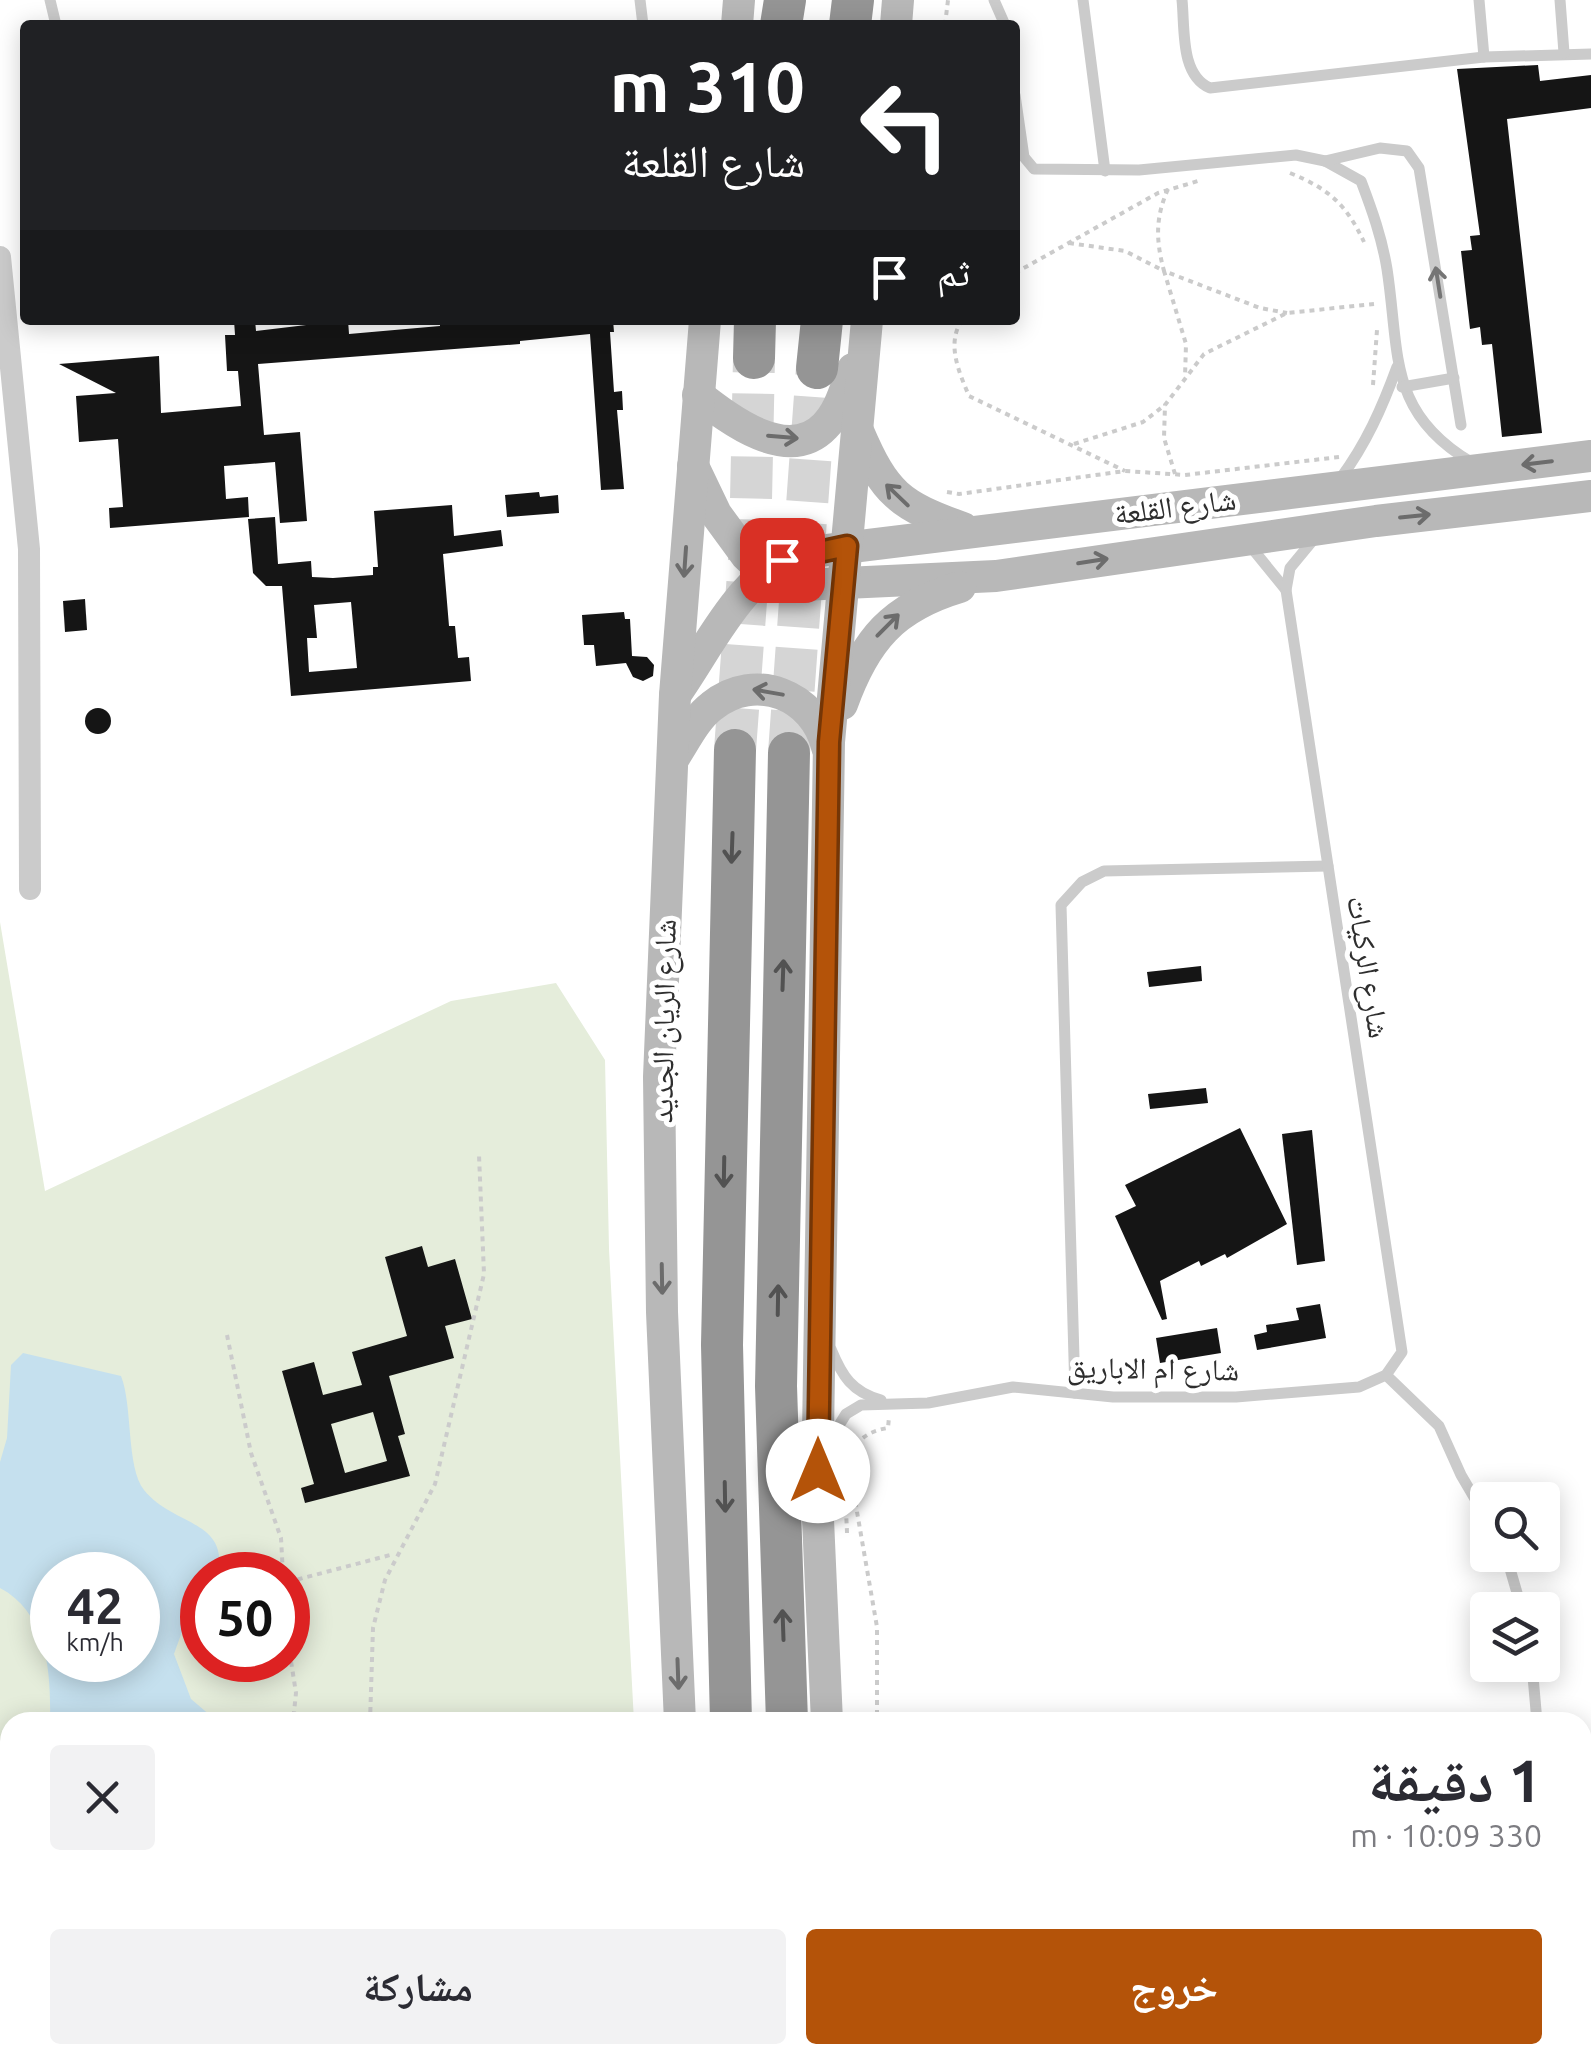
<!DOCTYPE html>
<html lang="ar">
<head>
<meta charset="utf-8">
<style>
  :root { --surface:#fff; --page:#f2f2f3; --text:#2b2b33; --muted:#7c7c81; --accent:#b45309 }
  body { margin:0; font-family:Ubuntu,"Noto Naskh Arabic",sans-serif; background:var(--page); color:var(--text); direction:rtl; height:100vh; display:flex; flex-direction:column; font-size:38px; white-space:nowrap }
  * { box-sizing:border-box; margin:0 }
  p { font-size:32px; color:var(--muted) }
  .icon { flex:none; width:55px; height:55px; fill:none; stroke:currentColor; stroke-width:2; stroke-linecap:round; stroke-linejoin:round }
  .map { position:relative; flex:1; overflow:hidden; direction:ltr }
  .drawer { position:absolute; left:0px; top:1712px; width:1592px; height:352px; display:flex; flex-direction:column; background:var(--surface); border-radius:30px 30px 0 0; box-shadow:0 5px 25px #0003; direction:rtl }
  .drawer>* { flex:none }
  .banner { position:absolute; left:20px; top:20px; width:1000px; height:305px; border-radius:10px; box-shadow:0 5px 25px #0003; direction:rtl; background:#202124; color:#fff; overflow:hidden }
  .fabs { position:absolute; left:1470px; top:1482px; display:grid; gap:20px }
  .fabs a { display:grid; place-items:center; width:90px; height:90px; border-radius:10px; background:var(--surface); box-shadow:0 5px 25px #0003; font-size:50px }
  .speed { position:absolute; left:30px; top:1552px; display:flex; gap:20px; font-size:50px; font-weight:700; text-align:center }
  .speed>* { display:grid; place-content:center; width:130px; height:130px; border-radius:50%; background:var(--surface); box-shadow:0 5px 25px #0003; line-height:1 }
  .speed small { font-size:25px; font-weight:400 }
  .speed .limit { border:15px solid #d22; background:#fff; color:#111 }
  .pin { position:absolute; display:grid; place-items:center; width:85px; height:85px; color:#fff; margin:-42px; border-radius:20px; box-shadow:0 5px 15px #0006 }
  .me { position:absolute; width:110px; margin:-55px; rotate:0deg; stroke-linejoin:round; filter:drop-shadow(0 0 8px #0008) }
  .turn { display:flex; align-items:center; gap:35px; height:210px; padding:0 50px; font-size:45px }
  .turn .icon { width:130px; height:130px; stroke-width:2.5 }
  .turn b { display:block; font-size:70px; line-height:85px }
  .then { display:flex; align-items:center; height:95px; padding:0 50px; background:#0003; gap:20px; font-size:38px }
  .round { display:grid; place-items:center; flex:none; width:105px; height:105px; border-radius:10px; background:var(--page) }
  .summary { display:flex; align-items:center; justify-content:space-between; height:170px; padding:0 50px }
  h1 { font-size:60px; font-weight:700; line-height:75px }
  .button { display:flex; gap:20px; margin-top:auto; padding:20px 50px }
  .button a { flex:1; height:115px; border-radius:10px; background:var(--accent); color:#fff; font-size:40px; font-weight:700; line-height:115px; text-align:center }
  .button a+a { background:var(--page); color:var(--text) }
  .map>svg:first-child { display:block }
  .green { fill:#e5eddb; fill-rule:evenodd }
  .water { fill:#c5e0ee; fill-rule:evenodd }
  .building { fill:#151515; fill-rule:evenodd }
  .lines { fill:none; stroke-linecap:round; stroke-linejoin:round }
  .highway-tunnel { stroke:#d5d5d5; stroke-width:42; stroke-dasharray:42 21; stroke-linecap:butt }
  .path { stroke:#cbcbcb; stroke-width:4; stroke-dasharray:5 5; stroke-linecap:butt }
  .lane { stroke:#cbcbcb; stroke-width:11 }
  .street { stroke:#cbcbcb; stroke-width:22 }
  .secondary { stroke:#b8b8b8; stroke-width:32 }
  .highway { stroke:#959595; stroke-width:42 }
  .oneway { stroke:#757575 }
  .oneway2 { stroke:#6c6c6c }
  .oneway3 { stroke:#525252 }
  .route-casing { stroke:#753606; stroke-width:25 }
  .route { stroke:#b45309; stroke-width:18 }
  .labels { text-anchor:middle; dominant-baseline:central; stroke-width:10; stroke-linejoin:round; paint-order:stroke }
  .street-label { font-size:30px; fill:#2e2e2e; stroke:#fff }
</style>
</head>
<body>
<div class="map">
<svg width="1591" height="2064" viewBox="0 0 1591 2064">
  <rect width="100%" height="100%" fill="#fff"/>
  <!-- green -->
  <path class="green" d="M0,922L45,1191L451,1001L556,983L605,1060L609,1249L634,1722H10V2055H654V2064H0ZM52,1575H138V1660H52ZM202,1575H288V1660H202Z"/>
  <!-- water -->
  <path class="water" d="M23,1353L121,1376C133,1406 126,1467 144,1490C174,1527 229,1519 218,1575H202V1601L183,1629L174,1654L191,1699L218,1722H50C51,1674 48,1613 0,1588V1462L7,1438L11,1365ZM52,1575H138V1660H52Z"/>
  <!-- building -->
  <g class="building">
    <path d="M1538,65L1540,81L1591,75V108L1507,119L1542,433L1502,437L1492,344L1482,345L1480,327L1470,329L1461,251L1472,250L1470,236L1480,235L1457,69Z"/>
    <path d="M234,320H255L256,331L348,320L349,334L440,326V320H470L471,324L613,320L614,332H610L614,392L622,391L623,410H617L624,489L601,490L590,334L520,341V344L258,364L264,435L300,432L307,521L280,523L275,462L224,466L226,499L248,497L249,517L110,528L109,508L123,507L118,439L79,442L76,396L116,393L59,364L159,356L161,413L241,406L238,371H227L225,335H235Z"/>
    <path d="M539,492L540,497L558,495L559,513L507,517L505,495Z"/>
    <path d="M452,505L454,536L501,530L503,546L443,554L449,626H455L458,658L469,657L471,681L291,696L282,586H266L253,573L248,519L275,517L278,564L311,561L312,577L333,578L373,575V567H378L374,511ZM351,602L357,668L309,672L307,638H317L314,605Z"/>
    <path d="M85,599L87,630L65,632L63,601Z"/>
    <path d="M624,612L625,619H630L632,656L647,657L654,665L653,676L643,681L633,677L626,663L596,666L594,645H584L582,615Z"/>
    <circle cx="98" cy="721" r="13"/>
    <path d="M1201,966L1202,981L1149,987L1147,972Z"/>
    <path d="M1206,1088L1208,1103L1150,1109L1148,1094Z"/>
    <path d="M1240,1128L1287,1224L1227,1258L1225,1254L1201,1266L1199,1261L1160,1281L1167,1319L1162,1320L1115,1216L1136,1206L1125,1185Z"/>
    <path d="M1312,1130L1325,1261L1297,1265L1282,1134Z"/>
    <path d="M422,1246L428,1267L455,1259L472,1319L445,1326L454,1358L389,1376L405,1434L398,1436L410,1476L305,1503L301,1488L314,1484L282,1371L314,1362L323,1395L362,1385L352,1352L407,1336L385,1257ZM373,1412L387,1461L345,1473L331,1424Z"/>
    <path d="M1320,1304L1326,1338L1257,1350L1254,1335L1267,1332L1266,1325L1299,1320L1296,1308Z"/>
    <path d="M1217,1328L1221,1353L1160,1363L1156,1338Z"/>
  </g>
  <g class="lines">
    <!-- highway-tunnel -->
    <g class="highway-tunnel">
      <path d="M735,750L750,547L754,358"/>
      <path d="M789,753L817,368"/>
    </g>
    <!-- path -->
    <g class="path">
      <path d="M945,25L948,0"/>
      <path d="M1290,173C1329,189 1346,204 1364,242"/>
      <path d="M1168,189C1155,218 1156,241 1164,271L1260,308L1287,313"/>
      <path d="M1069,243L1125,251L1164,271L1186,344L1185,377"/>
      <path d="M1015,273L1158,193L1198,181"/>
      <path d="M962,320C946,344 959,372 969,396L1125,471"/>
      <path d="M1373,385L1377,330"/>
      <path d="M1074,444L1143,422L1165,405"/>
      <path d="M1175,474L1164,438L1165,405L1204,354L1287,313L1374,304"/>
      <path d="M947,492L959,494L1125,471L1185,475L1339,457"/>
      <path d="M227,1335L251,1453L281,1538L283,1575"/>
      <path d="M846,1474L852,1483L877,1627V1722"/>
      <path d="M847,1533C846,1491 834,1436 888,1428L889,1417"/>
      <path d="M288,1582L394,1554"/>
      <path d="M288,1642L296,1693L293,1722"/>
      <path d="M370,1722L373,1628L385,1580L435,1484L484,1274L479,1155"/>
      <path d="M0,2047L10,2050"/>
      <path d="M29,2055L43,2064"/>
      <path d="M290,2055L291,2064"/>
      <path d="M674,2055L675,2064"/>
      <path d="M332,2064L335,2055"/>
      <path d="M898,2064L917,2055"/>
    </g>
    <!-- lane -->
    <g class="lane">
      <path d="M50,0L56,25"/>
      <path d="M640,0L643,25"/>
      <path d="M994,0L1005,25"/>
      <path d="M1083,0L1105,171"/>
      <path d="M1182,0C1185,29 1180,75 1210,88L1484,57L1591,54"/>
      <path d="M1479,0L1484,57"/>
      <path d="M1560,0L1564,53"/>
      <path d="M1015,95L1024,157L1034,169L1139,170L1296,155L1325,161L1361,181C1372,210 1382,238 1387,269C1400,353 1387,412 1471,462"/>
      <path d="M1325,161L1380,148L1407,151L1419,168L1461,425"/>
      <path d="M1402,387L1454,378"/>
      <path d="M1340,479C1366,444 1382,408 1397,367"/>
      <path d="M1251,547L1286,590"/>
      <path d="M831,1349C842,1376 852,1392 881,1400"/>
      <path d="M1386,1375L1439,1426L1461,1475L1488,1521"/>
      <path d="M1075,1393L1061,905L1082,882L1104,871L1328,866"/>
      <path d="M828,1443L846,1414L861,1405L928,1403L1013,1387L1113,1397H1236L1359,1387L1386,1375L1402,1352L1286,590L1290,568L1314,539"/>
      <path d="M1506,1555L1522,1610"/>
      <path d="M1532,1665L1537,1722"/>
    </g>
    <!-- street -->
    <g class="street">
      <path d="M0,257L29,549L30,889"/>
      <path d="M1582,1974H1591"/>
      <path d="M1385,2064L1388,2055"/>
    </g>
    <!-- secondary -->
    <g class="secondary">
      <path d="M737,25L739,0"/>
      <path d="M896,25L898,0"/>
      <path d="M698,395C729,419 788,465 825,426C840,411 845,389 853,369"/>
      <path d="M858,431C885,494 899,505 963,528"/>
      <path d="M693,466L716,514L746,555L764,572L802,585L996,576L1376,521L1591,496"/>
      <path d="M675,695C710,646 742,571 803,553L1591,456"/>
      <path d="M842,704C865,640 893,607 960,587"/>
      <path d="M675,756C686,739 696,718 712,706C755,671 815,695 827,747"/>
      <path d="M680,1722L662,1312L659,1077L675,695L705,320"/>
      <path d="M827,1722L817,1497L829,742L867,320"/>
      <path d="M854,2055V2064"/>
    </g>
    <!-- highway -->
    <g class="highway">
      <path d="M781,25L785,0"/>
      <path d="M850,25L853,0"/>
      <path d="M754,358L755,320"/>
      <path d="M817,368L822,320"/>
      <path d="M731,1722L722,1345L735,750"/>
      <path d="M787,1722L776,1386L789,753"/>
      <path d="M718,2055L720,2064"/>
      <path d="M803,2055V2064"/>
    </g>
  </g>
  <!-- one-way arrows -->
  <defs><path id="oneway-shaft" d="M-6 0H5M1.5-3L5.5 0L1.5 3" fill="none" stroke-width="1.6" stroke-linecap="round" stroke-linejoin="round" transform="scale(2.5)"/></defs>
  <use class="oneway" href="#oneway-shaft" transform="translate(1438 282) rotate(-99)"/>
  <g class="oneway2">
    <use href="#oneway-shaft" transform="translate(783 437) rotate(5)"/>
    <use href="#oneway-shaft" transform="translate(1537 463) rotate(173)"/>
    <use href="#oneway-shaft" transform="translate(897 495) rotate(-136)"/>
    <use href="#oneway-shaft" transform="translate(1415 516) rotate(-6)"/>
    <use href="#oneway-shaft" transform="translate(1093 561) rotate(-9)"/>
    <use href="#oneway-shaft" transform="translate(685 562) rotate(94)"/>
    <use href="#oneway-shaft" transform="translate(888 625) rotate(-45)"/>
    <use href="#oneway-shaft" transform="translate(768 692) rotate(-170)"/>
    <use href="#oneway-shaft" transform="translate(662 1279) rotate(89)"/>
    <use href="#oneway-shaft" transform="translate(678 1674) rotate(88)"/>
  </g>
  <g class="oneway3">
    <use href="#oneway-shaft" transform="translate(732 848) rotate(92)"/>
    <use href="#oneway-shaft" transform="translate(783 975) rotate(-88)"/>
    <use href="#oneway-shaft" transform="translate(724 1172) rotate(91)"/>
    <use href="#oneway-shaft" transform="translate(778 1300) rotate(-89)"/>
    <use href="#oneway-shaft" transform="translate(725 1497) rotate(89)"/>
    <use href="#oneway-shaft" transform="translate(783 1625) rotate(-92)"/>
  </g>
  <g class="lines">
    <defs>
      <path id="route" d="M782,560L847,546L829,742L818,1471"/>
    </defs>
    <!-- route casing -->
    <use href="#route" class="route-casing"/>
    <!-- route -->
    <use href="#route" class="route"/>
  </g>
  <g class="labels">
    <!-- street labels -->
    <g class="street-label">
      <text transform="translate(1175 506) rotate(-7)">شارع القلعة</text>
      <text transform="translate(1369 967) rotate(81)">شارع الركيات</text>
      <text transform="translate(663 1021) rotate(-89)">شارع الريان الجديد</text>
      <text transform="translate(1153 1368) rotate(1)">شارع ام الاباريق</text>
    </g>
  </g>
</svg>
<div class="fabs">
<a><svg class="icon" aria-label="search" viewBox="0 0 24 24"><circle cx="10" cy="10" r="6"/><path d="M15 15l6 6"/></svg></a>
<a><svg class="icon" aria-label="layers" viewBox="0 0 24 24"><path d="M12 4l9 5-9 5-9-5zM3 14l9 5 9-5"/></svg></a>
</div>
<div class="speed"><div>42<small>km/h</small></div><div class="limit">50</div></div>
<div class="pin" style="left:782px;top:560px;background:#d93025"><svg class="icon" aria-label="arrive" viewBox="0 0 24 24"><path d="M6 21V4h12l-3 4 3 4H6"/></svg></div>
<svg class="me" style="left:818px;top:1471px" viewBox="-20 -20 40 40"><circle r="19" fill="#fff"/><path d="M0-13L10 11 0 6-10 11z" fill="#b45309"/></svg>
<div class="banner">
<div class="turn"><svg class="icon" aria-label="left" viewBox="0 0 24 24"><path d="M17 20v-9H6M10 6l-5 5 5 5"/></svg><div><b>310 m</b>شارع القلعة</div></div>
<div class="then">ثم<svg class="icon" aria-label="arrive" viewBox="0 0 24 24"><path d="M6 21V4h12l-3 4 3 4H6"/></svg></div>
</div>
<section class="drawer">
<div class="summary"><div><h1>1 دقيقة</h1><p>330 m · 10:09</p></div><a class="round"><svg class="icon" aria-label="close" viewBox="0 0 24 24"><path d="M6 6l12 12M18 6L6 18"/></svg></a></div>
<div class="button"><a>خروج</a><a>مشاركة</a></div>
</section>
</div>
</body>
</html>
